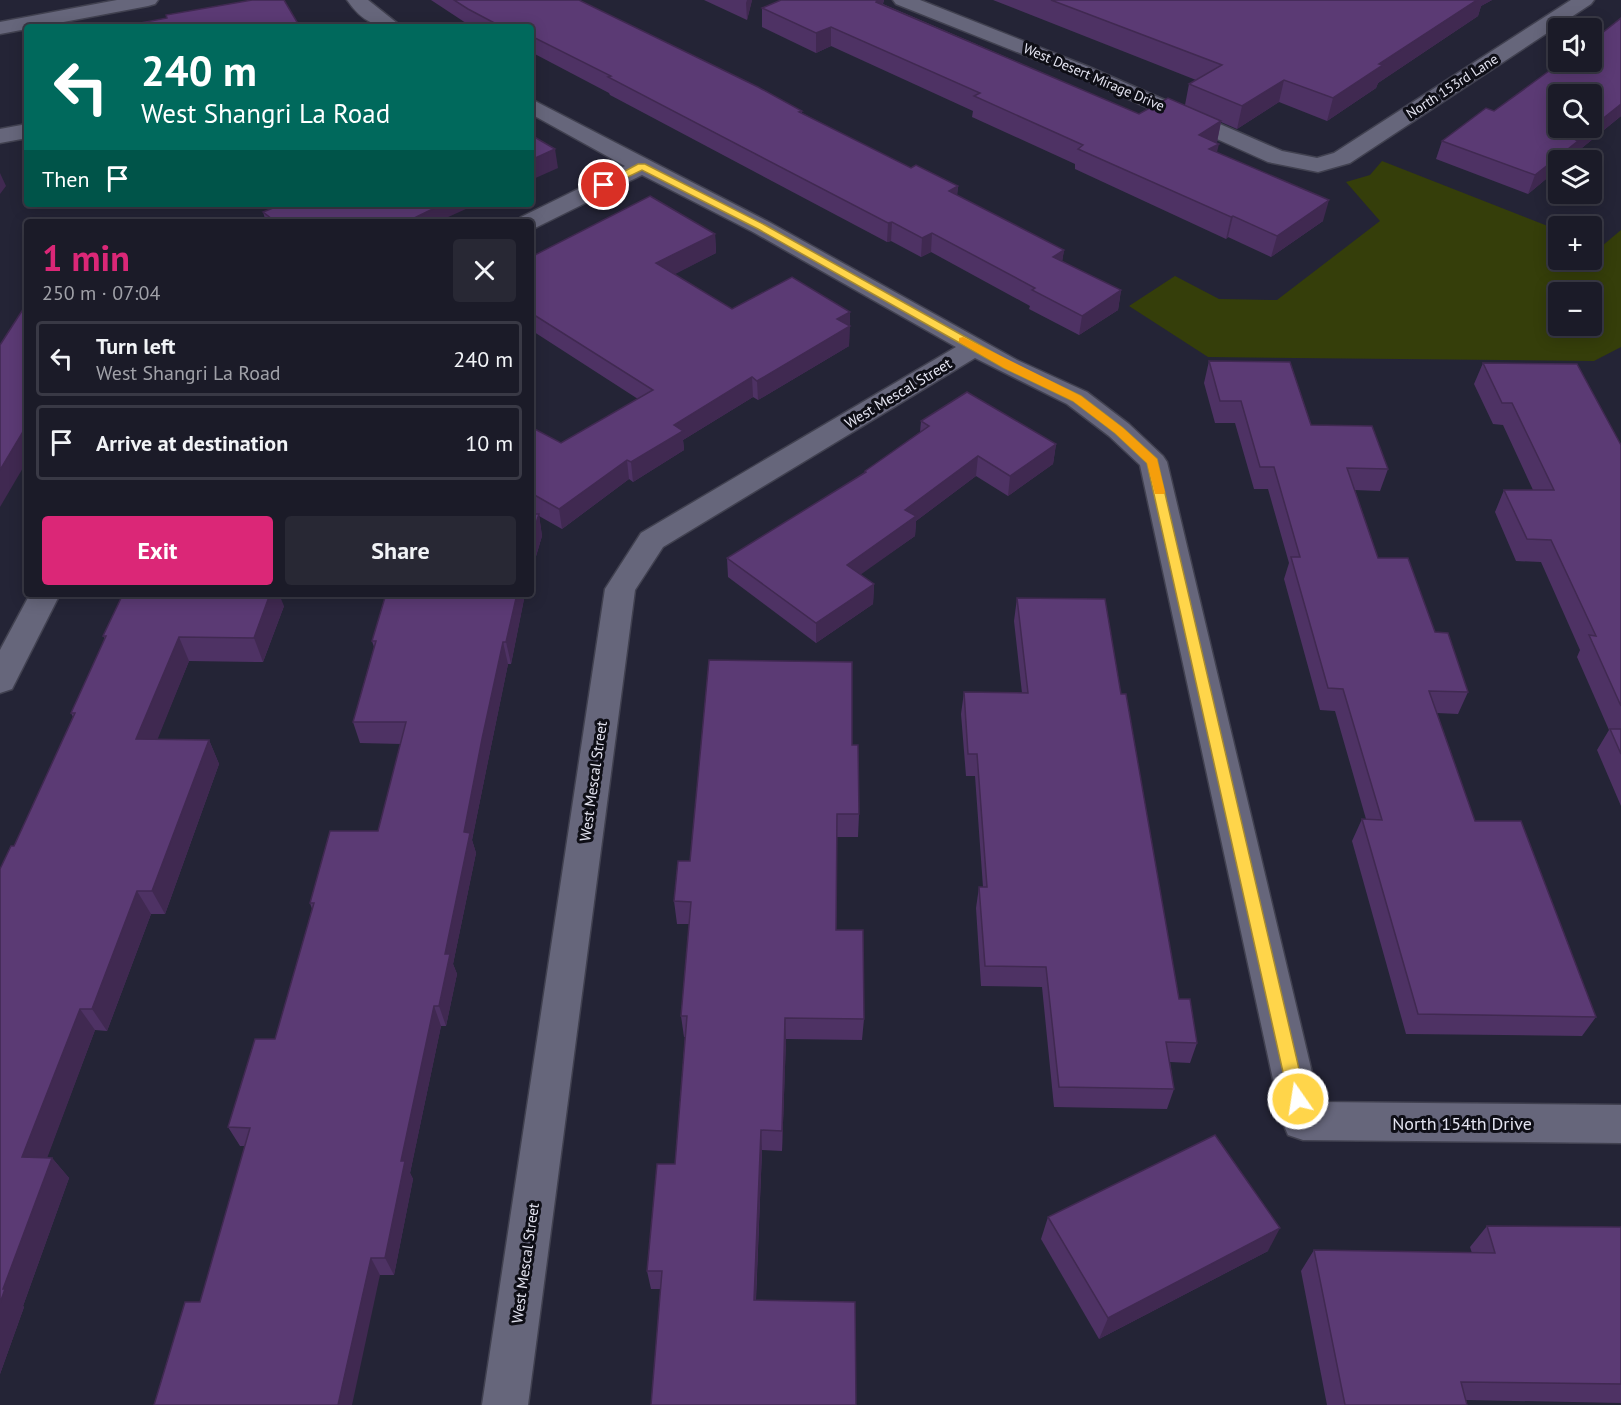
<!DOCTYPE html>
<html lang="en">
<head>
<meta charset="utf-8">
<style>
  :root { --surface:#1b1b28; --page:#282834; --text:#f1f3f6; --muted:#a0a1a8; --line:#393945; --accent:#db2777 }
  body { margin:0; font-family:"PT Sans",sans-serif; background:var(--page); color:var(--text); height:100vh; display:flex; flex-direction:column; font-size:22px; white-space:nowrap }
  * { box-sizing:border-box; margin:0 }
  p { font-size:20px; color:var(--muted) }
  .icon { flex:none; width:33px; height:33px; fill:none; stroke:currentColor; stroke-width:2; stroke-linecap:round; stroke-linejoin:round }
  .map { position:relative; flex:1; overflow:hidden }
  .side { position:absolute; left:24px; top:219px; width:510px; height:378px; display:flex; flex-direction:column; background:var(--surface); border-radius:6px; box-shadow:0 3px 15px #0003,0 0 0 2px var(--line) }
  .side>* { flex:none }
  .guide { position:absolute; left:24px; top:24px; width:510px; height:183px; border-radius:6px; box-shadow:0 3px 15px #0003,0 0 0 2px var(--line); background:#00695c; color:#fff; overflow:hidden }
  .buttons { position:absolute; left:1548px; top:18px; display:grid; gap:12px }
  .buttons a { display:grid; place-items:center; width:54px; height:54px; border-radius:6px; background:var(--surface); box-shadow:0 3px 15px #0003,0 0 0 2px var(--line); font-size:30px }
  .pin { position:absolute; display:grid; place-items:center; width:51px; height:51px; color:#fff; margin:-26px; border:3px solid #fff; border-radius:50%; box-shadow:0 2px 6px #0007 }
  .me { position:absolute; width:66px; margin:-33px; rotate:347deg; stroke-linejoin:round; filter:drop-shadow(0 0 4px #0008) }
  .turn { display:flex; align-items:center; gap:21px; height:126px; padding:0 18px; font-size:27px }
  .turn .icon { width:78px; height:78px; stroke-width:2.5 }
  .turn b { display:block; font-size:42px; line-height:51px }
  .then { display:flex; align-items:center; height:57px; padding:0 18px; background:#0003; gap:12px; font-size:22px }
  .round { display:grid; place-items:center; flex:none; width:63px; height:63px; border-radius:6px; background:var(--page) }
  .head { display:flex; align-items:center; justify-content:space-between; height:102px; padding:0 18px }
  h1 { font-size:36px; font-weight:600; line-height:45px; color:var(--accent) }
  .button { display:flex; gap:12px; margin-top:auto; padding:12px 18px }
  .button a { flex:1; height:69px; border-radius:6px; background:var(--accent); color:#fff; font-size:24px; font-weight:600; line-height:69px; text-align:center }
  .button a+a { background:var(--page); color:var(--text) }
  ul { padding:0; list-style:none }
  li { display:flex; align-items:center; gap:18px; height:75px; margin:0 12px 9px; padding:0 6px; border:3px solid var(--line); border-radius:6px }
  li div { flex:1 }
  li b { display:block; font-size:22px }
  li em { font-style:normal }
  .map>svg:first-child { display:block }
  .green { fill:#353e0a; fill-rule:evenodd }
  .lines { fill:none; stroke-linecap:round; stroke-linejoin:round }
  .street-casing { stroke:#414150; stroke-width:3 }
  .secondary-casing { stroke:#414150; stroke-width:3 }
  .street { fill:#66667b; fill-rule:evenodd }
  .secondary { fill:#66667b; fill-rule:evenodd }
  .wall { fill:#4e3264 }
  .shaded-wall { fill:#402951 }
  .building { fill:#5b3a74; stroke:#402951; stroke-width:1.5; fill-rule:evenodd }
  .route { fill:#ffd54a; stroke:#a68a30; stroke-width:1.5 }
  .slow { fill:#f59e0b }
  .labels { text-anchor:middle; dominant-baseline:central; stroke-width:6; stroke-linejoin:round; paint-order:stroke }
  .far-street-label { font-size:14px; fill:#e4e4f1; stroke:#0e0e16 }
  .street-label { font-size:15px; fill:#e4e4f1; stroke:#0e0e16 }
  .near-street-label { font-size:18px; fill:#e4e4f1; stroke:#0e0e16 }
</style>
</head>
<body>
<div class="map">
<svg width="1621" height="1405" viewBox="0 0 1621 1405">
  <rect width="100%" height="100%" fill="#242436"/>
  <!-- green -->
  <path class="green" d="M1382,161L1558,230V260H1592V243L1602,246L1621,230V347L1594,361L1208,357L1129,306L1175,276L1219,299L1277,300L1380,221L1346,182L1370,175ZM1558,292H1592V326H1558Z"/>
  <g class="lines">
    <defs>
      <g id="street">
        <path d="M347,0H368L402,27C376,27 363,23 347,0Z"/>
        <path d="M893,0H920L1089,67L1282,151L1317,158L1334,153L1571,0H1594L1591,4L1350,163L1318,172L1268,162L1075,75L896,4Z"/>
        <path d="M531,99L769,222L1017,360L1087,392L1129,424L1163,456L1167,462L1319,1102L1621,1105V1143L1303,1140L1288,1135L1282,1121L1140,465L1109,436L1067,404L975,358L663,547L635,590L528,1405H482L605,589L641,533L956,347L753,232L642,175L537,227L531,229V222H517L521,217L625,166L531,114Z"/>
        <path d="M27,124V138L0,143V129Z"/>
        <path d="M30,594H60L12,689L0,693V650Z"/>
      </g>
      <path id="secondary" d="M117,0H158L155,4L148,6L0,34V22Z"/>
    </defs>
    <!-- street casing -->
    <use href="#street" class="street-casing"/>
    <!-- secondary casing -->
    <use href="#secondary" class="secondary-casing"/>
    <!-- street -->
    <use href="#street" class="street"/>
    <!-- secondary -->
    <use href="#secondary" class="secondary"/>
  </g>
  <!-- wall -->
  <g class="wall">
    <path d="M431,0H579L802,111V113L911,168L958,186L957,195L1064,250L1062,261L1121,290L1118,310L1079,335L1029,309L1030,306L931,252L921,257L891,241L887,242L610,95L609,93L531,52V27H472Z"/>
    <path d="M704,0H752L747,20Z"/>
    <path d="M781,0H884L883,4L1139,114L1185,105L1189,84L1196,80L993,0H1492L1481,6L1478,16L1378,83L1376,88L1327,121L1279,102L1237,129L1221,122L1217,142L1216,143L1217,153L1323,221L1271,257L1228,237L1226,239L1075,169V164L972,117L973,111L831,46L816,53L762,27V8Z"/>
    <path d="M1621,18V116L1572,156L1569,160H1558V169L1528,194L1436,159L1442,141L1494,111L1552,72Z"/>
    <path d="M263,212L446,218L447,222H266Z"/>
    <path d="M715,234L716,253L674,274L732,309L850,312L849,346L758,400L753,397L683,440L684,450L633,482L629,479L562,529L539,516L542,536L531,573V514H536L531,511V427L561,443L638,399L531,330V257Z"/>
    <path d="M1209,361L1311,425L1388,469L1380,491L1355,490L1378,558L1435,632L1468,692L1458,714L1437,713L1475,821L1596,1017L1582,1036L1406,1034L1352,841L1362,819H1366L1335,711L1320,710L1284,579L1289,563L1268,489H1254L1235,423H1215L1204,383Z"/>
    <path d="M1483,363L1621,445V806L1597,750L1609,730L1577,657L1580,650L1541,562L1516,561L1495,512L1504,490H1533L1503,425L1493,424L1474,384Z"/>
    <path d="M921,421L1056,444L1053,464L1008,496L976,476L916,521L915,536L860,574L874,584L873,604L816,643L728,577L727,558L864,473L865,471L920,432Z"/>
    <path d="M386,594H525L511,664H508L488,761L472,840L476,853L453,964L457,974L446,1026H441L410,1173L413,1179L394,1275H380L200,1302L245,1146H240L228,1127L275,1039L312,909L310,903L378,831L401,744L360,743L353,722L374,647L372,641Z"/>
    <path d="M1017,598L1121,694L1179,999L1197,1043L1190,1063L1170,1062L1174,1089L1167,1109L1054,1107L1042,987L981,986L976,908L979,887H983L975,776H966L961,714L964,692L1022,693L1014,621Z"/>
    <path d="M284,606L263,662L189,661L157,739L209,740L219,764L165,914H151L107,1031L95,1030L47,1157L52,1158L69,1178L23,1306L24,1307L0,1374L14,846L73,717L71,713L105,639L103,636Z"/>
    <path d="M852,745L859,814L858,837H837L836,930L864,1019L862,1040L786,1039L782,1151L762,1150L756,1300L856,1405L660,1289H651L647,1271L675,1164L685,1037H684L681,1016L689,924H677L674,901L690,861Z"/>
    <path d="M1048,1217L1268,1251L1099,1339L1041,1239Z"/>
    <path d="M1487,1226L1621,1227V1403L1466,1400L1467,1405H1327L1301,1271L1314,1250L1472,1253L1470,1247Z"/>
  </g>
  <!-- shaded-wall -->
  <g class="shaded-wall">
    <path d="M747,0H752L747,20L746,3Z"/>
    <path d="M877,0H884L876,21V2Z"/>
    <path d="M1474,0H1492L1481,6L1478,16L1378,83L1376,88L1327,121L1333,98L1379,64Z"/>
    <path d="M831,27V46L816,53V33Z"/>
    <path d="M1284,80L1279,102L1237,129L1242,106Z"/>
    <path d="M1621,104V116L1572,156L1569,160H1558V169L1528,194L1535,175Z"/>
    <path d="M1221,121L1217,142L1194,156L1199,135Z"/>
    <path d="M1219,144L1214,164L1209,149Z"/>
    <path d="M555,149L558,168L531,180V160Z"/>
    <path d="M0,173L6,186L0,194Z"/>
    <path d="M958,186L956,205L949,191Z"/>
    <path d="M1329,200L1323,221L1271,257L1277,236Z"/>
    <path d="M438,204H477L446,218L447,222H406Z"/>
    <path d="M1233,216L1228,237L1226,239L1231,217Z"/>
    <path d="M892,222L891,241L887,242L888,223Z"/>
    <path d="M932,233L931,252L921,257L922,238Z"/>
    <path d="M715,234L716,253L658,283L656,263Z"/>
    <path d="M1064,250L1061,270L1053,257Z"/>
    <path d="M1121,290L1118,310L1079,335L1082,316Z"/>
    <path d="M850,312L849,346L758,400L757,381L837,319Z"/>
    <path d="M752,377L753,397L683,440L684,450L633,482L631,462L674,425Z"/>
    <path d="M27,425V461L0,507V470Z"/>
    <path d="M1056,444L1053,464L1008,496L1010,476Z"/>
    <path d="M978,456L976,476L916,521L915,536L846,585L847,565L905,510Z"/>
    <path d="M627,460L629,479L562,529L559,509Z"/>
    <path d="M539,514L542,536L531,573V539Z"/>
    <path d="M874,584L873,604L816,643V623Z"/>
    <path d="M270,594H279L284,606L263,662L254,638Z"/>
    <path d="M517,594H525L511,664L506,642Z"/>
    <path d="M179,637L189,661L148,763L136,739Z"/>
    <path d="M503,642L508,664L488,761L472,840L476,853L453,964L457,974L446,1026L439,1006L445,954L464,832L482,739Z"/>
    <path d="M209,740L219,764L165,914L152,891Z"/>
    <path d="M137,891L151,914L107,1031L92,1009Z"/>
    <path d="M434,1006L441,1026L410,1173L413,1179L394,1275L385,1258L401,1161Z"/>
    <path d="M80,1009L95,1030L40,1177L22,1157Z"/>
    <path d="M785,1018L786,1039L782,1151V1131Z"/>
    <path d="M761,1130L762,1150L755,1318L754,1300Z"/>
    <path d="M52,1158L69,1178L23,1306L24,1307L0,1374V1303L3,1289Z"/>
    <path d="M1280,1228L1268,1251L1099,1339L1108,1318Z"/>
    <path d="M371,1258L380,1275L352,1405H338Z"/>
  </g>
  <!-- building -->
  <g class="building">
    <path d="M252,0H284L300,27H119L167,18L166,15Z"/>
    <path d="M454,0H579L758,87L802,111L799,112L911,168L916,165L958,186L949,191L1064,250L1053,257L1121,290L1082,316L1032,290L1035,288L932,233L922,238L892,222L888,223L608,77L611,76L531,36V27H502L468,9Z"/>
    <path d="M781,0H877L876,2L1139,114L1168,98L1221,121L1199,135L1219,144L1209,149L1329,200L1277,236L1233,216L1231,217L1078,149L1083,145L974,96L980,93L831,27L816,33L762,8Z"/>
    <path d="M1051,0H1477L1379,64L1383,65L1333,98L1284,80L1242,106L1189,84L1222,65Z"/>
    <path d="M1621,18V104L1576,140L1578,141L1535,175L1442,141L1486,108L1494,111L1549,71L1552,72L1565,62H1592V41ZM1558,94H1592V128H1558Z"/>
    <path d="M531,135L555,149L531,160Z"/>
    <path d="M650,196L715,234L656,263L732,309L792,277L850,312L837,319L850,326L757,381L752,377L674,425L683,431L631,462L627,460L559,509L531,493V427L561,443L653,390L531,313V257Z"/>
    <path d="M283,204H443L406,222H276L263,212Z"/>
    <path d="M27,303V425L0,470V345Z"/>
    <path d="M1209,361L1290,362L1311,425L1372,426L1388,469L1347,468L1378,558H1408L1435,632L1448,633L1468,692L1429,691L1475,821H1521L1596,1017L1418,1014L1362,819L1382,820L1343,689L1328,688L1291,557H1300L1274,467H1260L1241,401H1220Z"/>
    <path d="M1483,363L1577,364L1621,445V706L1589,635L1596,636L1551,540L1527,539L1504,490H1554L1512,403H1502Z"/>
    <path d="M967,392L1056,444L1010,476L978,456L905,510L916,516L847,565L874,584L816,623L727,558L866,472L865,471L929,426L921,421Z"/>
    <path d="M531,514H539L531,539Z"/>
    <path d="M123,594H270L254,638L179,637L136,739L209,740L152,891H137L92,1009H80L22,1157L52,1158L3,1289H5L0,1303V869L11,846H14L75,713H71L106,636H103Z"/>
    <path d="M386,594H517L506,642H503L482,739L464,832L470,833L445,954H450L439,1006H434L401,1161H405L385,1258H371L338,1405H154L185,1302H200L250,1128L228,1127L255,1039H275L314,903H310L330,831H378L406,722H353L376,641H372Z"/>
    <path d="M1017,598L1105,599L1121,694H1126L1179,999H1190L1197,1043L1166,1042L1174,1089L1059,1087L1046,967L985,966L979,887H987L977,754H968L964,692L1028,693Z"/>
    <path d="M709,660L852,662V745H858L859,814H837L836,930H863L864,1019L785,1018L782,1131L761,1130L754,1300L855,1302L856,1405H651L662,1271H647L657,1164H675L687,1016H681L691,902L674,901L678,861H690Z"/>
    <path d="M1610,729H1621V754Z"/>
    <path d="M1215,1135L1280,1228L1108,1318L1048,1217Z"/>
    <path d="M1487,1226L1621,1227V1384L1461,1382L1467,1405H1345L1314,1250L1495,1253Z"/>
  </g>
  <!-- route -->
  <path class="route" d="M638,164H645L765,225L1012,363L1081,396L1123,428L1157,459L1306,1099L1304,1104L1298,1107L1292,1104L1289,1099L1147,463L1115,433L1073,401L1004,368L758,229L642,170L607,187L599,185Z"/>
  <!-- slow -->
  <path class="slow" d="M963,337L1081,396L1123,428L1157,459L1165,492L1164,494H1155L1147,463L1115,433L1073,401L1004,368L959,342V338Z"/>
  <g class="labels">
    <!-- far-street labels -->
    <g class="far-street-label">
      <text transform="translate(1094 77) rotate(23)">West Desert Mirage Drive</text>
      <text transform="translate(1452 86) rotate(-33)">North 153rd Lane</text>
    </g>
    <!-- street labels -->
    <g class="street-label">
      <text transform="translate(898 393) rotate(-31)">West Mescal Street</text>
      <text transform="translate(593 781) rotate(-82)">West Mescal Street</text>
      <text transform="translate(525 1263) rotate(-82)">West Mescal Street</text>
    </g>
    <!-- near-street labels -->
    <g class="near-street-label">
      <text x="1462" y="1123">North 154th Drive</text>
    </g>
  </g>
</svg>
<div class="buttons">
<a><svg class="icon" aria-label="sound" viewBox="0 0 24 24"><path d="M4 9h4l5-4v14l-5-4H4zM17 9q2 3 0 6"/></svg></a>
<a><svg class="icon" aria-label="search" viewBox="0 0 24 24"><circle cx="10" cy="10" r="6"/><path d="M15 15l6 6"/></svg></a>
<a><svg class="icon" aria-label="layers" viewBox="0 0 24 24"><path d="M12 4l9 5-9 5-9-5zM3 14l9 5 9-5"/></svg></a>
<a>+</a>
<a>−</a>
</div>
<div class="pin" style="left:604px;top:185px;background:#d93025"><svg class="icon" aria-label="arrive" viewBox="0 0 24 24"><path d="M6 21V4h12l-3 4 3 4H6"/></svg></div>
<svg class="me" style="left:1298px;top:1099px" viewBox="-20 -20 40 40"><circle r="17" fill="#ffd54a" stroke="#fff" stroke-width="3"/><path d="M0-11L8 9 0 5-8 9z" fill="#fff"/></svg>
<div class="guide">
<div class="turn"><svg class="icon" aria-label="left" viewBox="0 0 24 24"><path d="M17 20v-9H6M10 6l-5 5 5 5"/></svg><div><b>240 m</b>West Shangri La Road</div></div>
<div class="then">Then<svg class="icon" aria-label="arrive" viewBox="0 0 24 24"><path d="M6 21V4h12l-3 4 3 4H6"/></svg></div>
</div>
<section class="side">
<div class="head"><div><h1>1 min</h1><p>250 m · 07:04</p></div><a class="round"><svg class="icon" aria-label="close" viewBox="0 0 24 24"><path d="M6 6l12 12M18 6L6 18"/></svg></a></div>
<ul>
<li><svg class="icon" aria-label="left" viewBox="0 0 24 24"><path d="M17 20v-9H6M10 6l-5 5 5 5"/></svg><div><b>Turn left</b><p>West Shangri La Road</p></div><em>240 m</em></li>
<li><svg class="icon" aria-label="arrive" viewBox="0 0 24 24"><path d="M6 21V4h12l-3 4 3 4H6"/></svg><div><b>Arrive at destination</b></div><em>10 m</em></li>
</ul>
<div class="button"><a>Exit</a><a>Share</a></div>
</section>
</div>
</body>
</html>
